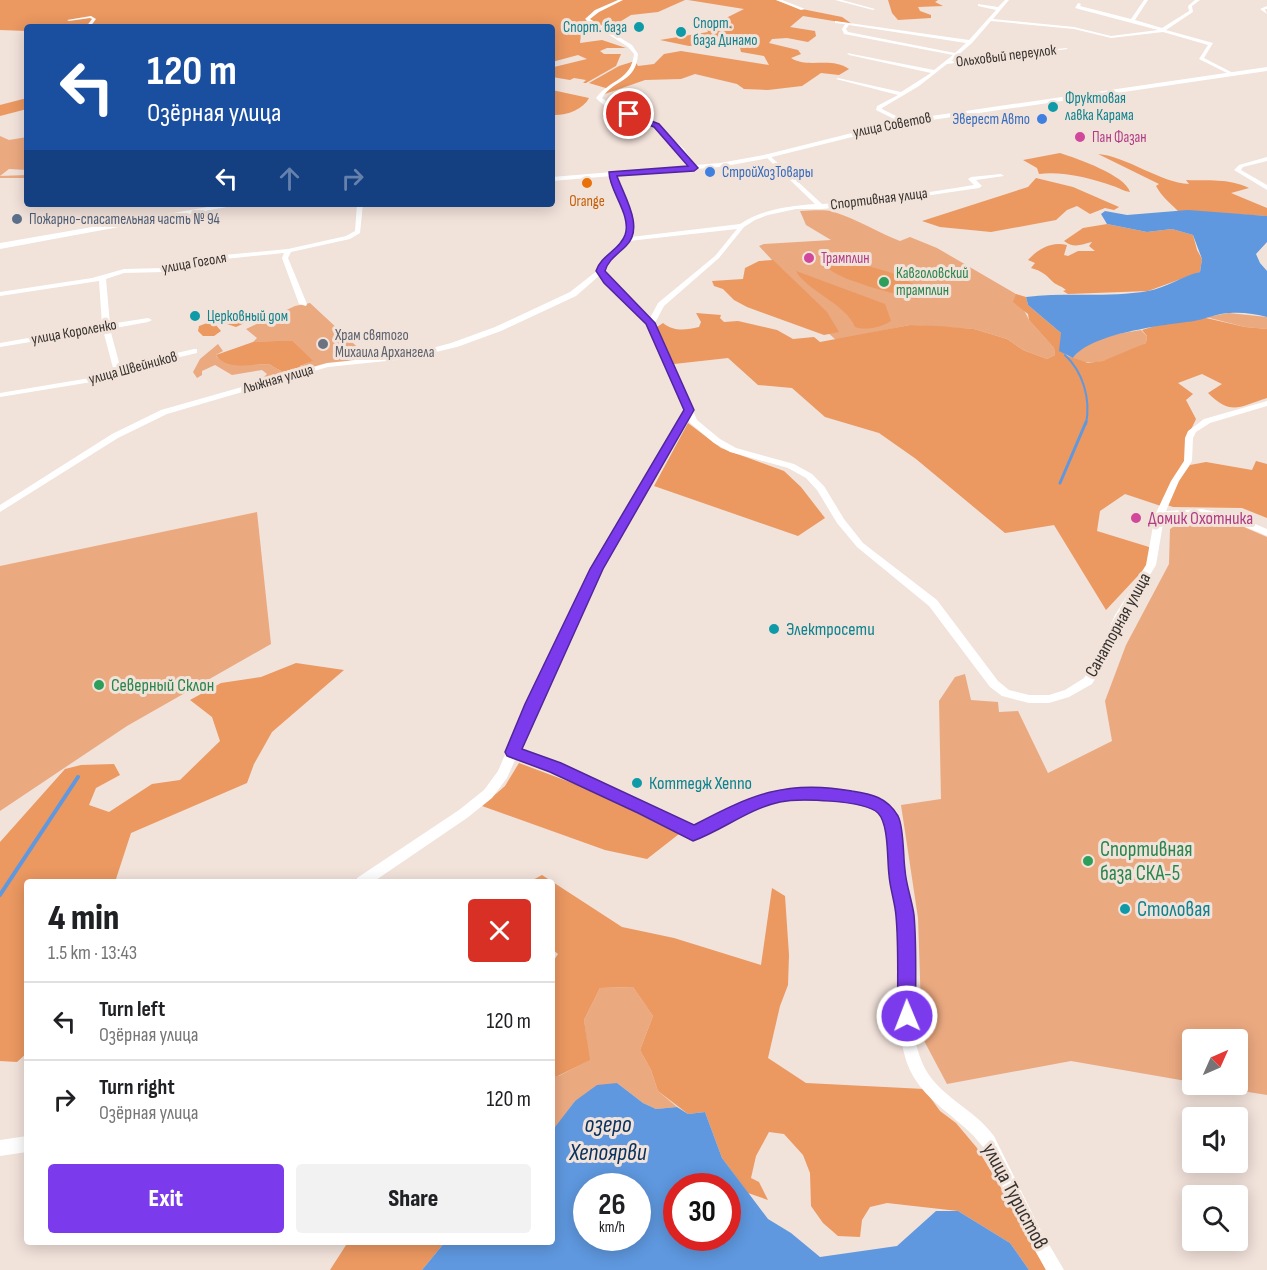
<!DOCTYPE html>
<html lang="en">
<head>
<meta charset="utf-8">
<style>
  :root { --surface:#fff; --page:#f2f2f2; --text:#202124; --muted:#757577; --line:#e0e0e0; --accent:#7c3aed }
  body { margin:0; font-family:"Sofia Sans Condensed",sans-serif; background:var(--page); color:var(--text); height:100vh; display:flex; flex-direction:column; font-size:22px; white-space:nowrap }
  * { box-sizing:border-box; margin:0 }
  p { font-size:20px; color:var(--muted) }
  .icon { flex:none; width:33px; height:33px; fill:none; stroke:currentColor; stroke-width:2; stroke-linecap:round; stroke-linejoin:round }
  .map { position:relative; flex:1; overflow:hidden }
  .sheet { position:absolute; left:24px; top:879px; width:531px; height:366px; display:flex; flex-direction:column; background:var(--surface); border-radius:6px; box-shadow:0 3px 15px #0003 }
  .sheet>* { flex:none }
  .banner { position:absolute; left:24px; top:24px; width:531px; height:183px; border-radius:6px; box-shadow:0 3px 15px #0003; background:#1a4fa0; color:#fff; overflow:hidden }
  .needle { width:39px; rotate:45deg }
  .controls { position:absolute; left:1182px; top:1029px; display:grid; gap:12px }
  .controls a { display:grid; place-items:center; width:66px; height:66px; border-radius:6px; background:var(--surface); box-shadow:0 3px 15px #0003; font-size:30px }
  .speed { position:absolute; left:573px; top:1173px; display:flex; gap:12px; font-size:30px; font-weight:700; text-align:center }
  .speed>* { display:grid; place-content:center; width:78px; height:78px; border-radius:50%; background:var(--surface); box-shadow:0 3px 15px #0003; line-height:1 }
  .speed small { font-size:15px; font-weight:400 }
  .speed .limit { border:9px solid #d22; background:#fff; color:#111 }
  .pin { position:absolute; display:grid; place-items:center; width:51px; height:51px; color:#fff; margin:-26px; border:3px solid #fff; border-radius:50%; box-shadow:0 2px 6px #0007 }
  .me { position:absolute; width:66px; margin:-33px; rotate:359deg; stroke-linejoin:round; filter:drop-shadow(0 0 4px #0008) }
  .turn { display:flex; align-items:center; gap:21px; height:126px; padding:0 24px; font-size:27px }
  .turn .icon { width:78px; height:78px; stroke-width:2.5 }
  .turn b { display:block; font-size:42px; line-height:51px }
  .lanes { display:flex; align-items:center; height:57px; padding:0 24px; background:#0003; justify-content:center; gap:30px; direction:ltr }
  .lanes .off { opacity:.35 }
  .round { display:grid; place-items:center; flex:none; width:63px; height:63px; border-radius:6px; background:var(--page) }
  .headline { display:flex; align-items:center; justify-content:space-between; height:102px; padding:0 24px }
  h1 { font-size:36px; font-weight:800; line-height:45px }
  .cta { display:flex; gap:12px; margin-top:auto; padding:12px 24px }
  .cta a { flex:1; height:69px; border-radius:6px; background:var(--accent); color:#fff; font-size:24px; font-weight:800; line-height:69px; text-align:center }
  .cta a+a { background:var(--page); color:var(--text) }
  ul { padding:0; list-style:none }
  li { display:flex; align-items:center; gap:18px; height:78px; padding:0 24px; border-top:2px solid var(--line) }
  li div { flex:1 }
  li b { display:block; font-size:22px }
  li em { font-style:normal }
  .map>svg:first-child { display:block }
  .green { fill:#eba980 }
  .forest { fill:#eb9861 }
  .water { fill:#5f98df; fill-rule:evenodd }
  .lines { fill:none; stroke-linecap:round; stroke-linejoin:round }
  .stream-far2 { stroke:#5f98df; stroke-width:2 }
  .stream-far1 { stroke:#5f98df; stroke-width:3 }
  .stream { stroke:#5f98df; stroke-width:4 }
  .minor { fill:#fff; fill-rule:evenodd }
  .major { fill:#fff; fill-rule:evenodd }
  .route { fill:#7c3aed; stroke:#51269a; stroke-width:1.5 }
  .culture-dot { fill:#0f9aa8; stroke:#f1e2da; stroke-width:2 }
  .shop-dot { fill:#3f7fe0; stroke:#f1e2da; stroke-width:2 }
  .hotel-dot { fill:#d1479c; stroke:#f1e2da; stroke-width:2 }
  .food-dot { fill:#e8710a; stroke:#f1e2da; stroke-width:2 }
  .service-dot { fill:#5c6f8a; stroke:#f1e2da; stroke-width:2 }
  .leisure-dot { fill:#2e9e5b; stroke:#f1e2da; stroke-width:2 }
  .worship-dot { fill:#6b7280; stroke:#f1e2da; stroke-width:2 }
  .labels { text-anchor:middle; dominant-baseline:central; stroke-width:6; stroke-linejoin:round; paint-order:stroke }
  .far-culture-label { font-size:15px; fill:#0d838f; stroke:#f1e2da; text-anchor:start }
  .far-street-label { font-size:15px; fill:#37322e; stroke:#f1e2da }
  .far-shop-label { font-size:15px; fill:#366cbe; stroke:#f1e2da; text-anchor:end }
  .far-hotel-label { font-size:15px; fill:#b23c85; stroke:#f1e2da; text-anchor:start }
  .far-food-label { font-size:15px; fill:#c56008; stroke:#f1e2da }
  .far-service-label { font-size:15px; fill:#4e5e75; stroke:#f1e2da; text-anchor:start }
  .far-leisure-label { font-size:15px; fill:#27864d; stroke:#f1e2da; text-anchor:start }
  .far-worship-label { font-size:15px; fill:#5b616d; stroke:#f1e2da; text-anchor:start }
  .hotel-label { font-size:18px; fill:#b23c85; stroke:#f1e2da; text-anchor:start }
  .street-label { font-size:18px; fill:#37322e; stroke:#f1e2da }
  .culture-label { font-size:18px; fill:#0d838f; stroke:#f1e2da; text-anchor:start }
  .leisure-label { font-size:18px; fill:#27864d; stroke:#f1e2da; text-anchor:start }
  .near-leisure-label { font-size:21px; fill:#27864d; stroke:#f1e2da; text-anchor:start }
  .near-culture-label { font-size:21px; fill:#0d838f; stroke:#f1e2da; text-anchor:start }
  .near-street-label { font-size:21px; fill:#37322e; stroke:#f1e2da }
  .near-water-label { font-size:24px; font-style:italic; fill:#08315e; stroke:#f1e2da }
</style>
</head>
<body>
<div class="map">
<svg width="1267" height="1270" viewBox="0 0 1267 1270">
  <rect width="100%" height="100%" fill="#f1e2da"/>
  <!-- green -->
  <g class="green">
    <path d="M0,136L9,140L27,137V170L9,169L0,176L27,175V178H0Z"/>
    <path d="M800,211C811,211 824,209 834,212C857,219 877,232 900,241L910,237L937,248L1016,294L1029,320L1054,348L1055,355L1047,359L1023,350L1007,339L974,329L910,325L836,340L759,270L772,260L759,246L764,244L831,240L806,225Z"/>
    <path d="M310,303L368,357L263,378L267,374L262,370L232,375L215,365L202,371V375L197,378L193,372L200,359L218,344L223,351L216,355L217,357C231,368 251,364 269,364C283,373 283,373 300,368L299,367L312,361L293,341L253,342L257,338L246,329L295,306Z"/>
    <path d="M1229,313L1267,317V329L1245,327L1206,317Z"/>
    <path d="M1141,330L1147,336L1146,343C1125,353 1095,371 1073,358C1086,337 1119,334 1141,330Z"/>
    <path d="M257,512L271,644L127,726L0,811V566Z"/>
    <path d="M1191,515L1223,518L1267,537V1095L1204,1085L1238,1084V1040H1192V1082L1071,1061L947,1084L922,1037L918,918L901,805L941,799L939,701L955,677L965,674L971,700L998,702L999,712L1018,711L1048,773L1112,741L1105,701L1126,645L1169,564L1170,529Z"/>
    <path d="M633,987L653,1016L640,1050L651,1070L658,1091L677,1107L656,1109L643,1103L617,1083L575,1101L552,1132V1076H559L589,1060L584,1020L600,988Z"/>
  </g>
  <!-- forest -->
  <g class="forest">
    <path d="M0,0H685L658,12L631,15L613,26L598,25L588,19L582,24L588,28L581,34L580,43L602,40L626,48H607L600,51L604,54H621L616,66L586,83H583L586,80L574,78L570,80L552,77V69L554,67L587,59L578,55L552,62V27H27V31L0,30Z"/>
    <path d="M688,0H776L802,9L842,17L852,24L803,16L790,27L815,31L816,36L808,42L787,38L772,39L769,43L798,50L801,54L791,58C808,69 831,56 849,69L839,75L821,73L802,86L768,90L744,89L737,84L695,74L681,79L645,80L602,95L601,98H589C583,110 565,116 552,115V90L589,98H601C602,93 606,92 609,89L589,83L619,66L635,61L638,66L654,64L664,54L681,51L769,65L764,56L741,52L740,48L700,45L689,46L660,40L708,32L706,29L708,27L744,9Z"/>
    <path d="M888,0H938L935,2L943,6L918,7L920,11L931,15V18L898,20L892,13Z"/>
    <path d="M27,98V109L0,116V105Z"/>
    <path d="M1060,153C1078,159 1125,175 1130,192C1123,191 1120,188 1113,186C1091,178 1061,171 1039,174L1037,168L1023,160Z"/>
    <path d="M1098,154C1126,156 1161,183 1189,184L1186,180C1209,181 1228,178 1249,188L1231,193L1267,208V216L1178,211C1169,202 1162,197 1156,186L1159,184Z"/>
    <path d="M1036,178L1073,187L1119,207L1114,210L1105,208L1090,214L1077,206L1067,210L1056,220L991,232L940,227L922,221L1028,187Z"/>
    <path d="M1107,224L1147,232L1172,229L1193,235L1197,250L1202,259L1200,272L1148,291L1068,294L1063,291L1066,290C1062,286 1056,285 1053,282C1045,274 1042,271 1031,268L1035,263L1028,260C1038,249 1051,241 1067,245L1064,255L1068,256L1078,251H1095L1089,246L1092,242C1082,244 1074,249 1064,241L1083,228Z"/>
    <path d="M773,260L827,312L839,332L824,335L747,307L734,300L723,289L714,286L712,281L743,279L745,268L759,261Z"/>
    <path d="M851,261L892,273L921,288V291H912L917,299C898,295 838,280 827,267Z"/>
    <path d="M796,271L885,304L891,321C882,327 866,331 855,327C847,305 806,290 796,271Z"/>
    <path d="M1016,294L1026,297L1028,305L1061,333L1065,355L1088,363L1103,361L1146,343L1147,336L1142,330L1162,324L1206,318L1245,327L1267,329V398C1239,407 1231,416 1208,393L1222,384L1202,374L1178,383L1193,394L1186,400L1196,419L1185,442L1189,455L1161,506L1125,494L1100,511L1097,531L1149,547V564L1106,610L1054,525L1005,533L916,459L879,433L825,417L792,388L758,385L728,358L674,364L657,327L663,323C674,332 686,330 699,327L701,322L696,313L721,315L720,318L724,322L738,321L777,330L793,339L814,337L820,342L910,325L938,326L974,329L1007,339L1023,350L1047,359L1055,355L1054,348L1029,320L1028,314L1013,302Z"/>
    <path d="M237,312H243L241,315L251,318V320L236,327L224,323L215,324L221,331L214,336H203L198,331L199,326Z"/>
    <path d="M276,341H293L313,361L300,366L301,368C283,373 283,373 269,364C253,364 226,371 216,355L253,342Z"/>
    <path d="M688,423L721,448L784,471L801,487L825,518L798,536L654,486Z"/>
    <path d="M1256,461L1267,464V518L1242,508L1173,507L1167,505L1178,482L1190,465L1206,462L1252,470Z"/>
    <path d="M296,663L344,670L272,732L254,764L247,783L131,833L116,879L112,882H27V1053L17,1062L0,1061V842L65,769L81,765L114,764L120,775L96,788L89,805L109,812L152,784L180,780L220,741L212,717L190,700L221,683L261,677Z"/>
    <path d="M519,763L591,790L679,834L647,859L605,850L482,806L505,786Z"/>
    <path d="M542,875L622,927L674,938L761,965L772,888L785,896L789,955L788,985L780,1006L768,1058L806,1083L924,1089L940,1111L956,1123L977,1148L1018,1216L1046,1270H1029L1010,1243L958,1211L887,1203L870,1207L862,1220L860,1237L838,1236L823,1223L811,1206L810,1173L803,1155L784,1134L769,1132L756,1156L751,1178L759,1182L768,1200L748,1193L722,1158L705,1112L688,1114L658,1091L651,1070L640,1050L653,1016L633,987L600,988L584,1020L590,1060L558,1076H552V963L558,954L552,949V882H529Z"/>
    <path d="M348,1242H445L422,1270H330Z"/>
  </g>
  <!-- water -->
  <g class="water">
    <path d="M1188,210L1267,216V242L1256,254L1260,263L1267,271V317C1256,314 1242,312 1230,313C1218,313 1206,319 1194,321C1165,325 1090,333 1073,358L1059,351L1061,333L1028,305L1026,297C1066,292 1108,298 1148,291C1166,288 1182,276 1200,272L1202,259L1193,235L1172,229L1147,232L1107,224L1101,214L1105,211L1127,215Z"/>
    <path d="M617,1083L643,1103L656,1109L677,1107L688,1114L705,1112L722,1158L768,1219L791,1233L820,1257L897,1246L936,1211H958L1010,1243L1029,1270H422L445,1242H552V1131L575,1101L597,1085ZM586,1186H638V1238H586ZM676,1186H728V1238H676Z"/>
  </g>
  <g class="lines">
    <!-- stream-far2 -->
    <path class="stream-far2" d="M1065,355C1083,372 1091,399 1086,424"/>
    <!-- stream-far1 -->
    <path class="stream-far1" d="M1060,483L1086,422"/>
    <!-- stream -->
    <path class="stream" d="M0,895L78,777"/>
    <!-- minor -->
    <g class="minor">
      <path d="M618,0H623L599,12L590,19L632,45L638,54C636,83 615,78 602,98L618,109L658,125L684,149L694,163L696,169H692C682,152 665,131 646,123C629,115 610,113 596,98C610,79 631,81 634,54L628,47L585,19L595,10Z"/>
      <path d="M776,0H782L805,9L801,10Z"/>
      <path d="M835,0H842L875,9L873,10Z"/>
      <path d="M1005,0H1009L993,19L1074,27L1111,36L1158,30L1075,8L1078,3L1081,4L1080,6L1131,19L1144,0H1148L1135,20L1162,28L1189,11L1188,6L1195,0H1200L1192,6L1193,12L1166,30L1213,43L1204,58L1235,74L1231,75L1199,59L1208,45L1163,32L1111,38L1074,29L991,21L972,43L951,61L1066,48L1068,49L947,64L919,86L882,108V109L906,121L904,124L876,110L877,106L898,95L836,79L838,78L901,92L931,73L849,55L847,53L934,70L953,55L844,34L842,29L845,24L835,23V21L969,40L996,10L978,6V4L998,7ZM849,25L966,43L955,53L848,32L846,29Z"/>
      <path d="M1267,6V9H1265L1267,14L1260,9Z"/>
      <path d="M91,16L96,19L90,27H86L92,19L90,18L69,21L67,20Z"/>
      <path d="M768,154L822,204C873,201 924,193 974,185L968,179L971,177L1001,174L1004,176L976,180L982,186L979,188L870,204L822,209H796L768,215L755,220L744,227L719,258L664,306L655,323L697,420L720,439L736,448L794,464L812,474L824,486L844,519L863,543L937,600L998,681L1009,690L1029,695H1049L1065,690L1084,678L1095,661L1115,615L1146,565L1155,515L1171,481L1184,461L1185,438L1188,431L1204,419L1267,401V406L1210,423L1196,432L1193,438L1192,461L1179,481L1166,511L1202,509L1236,516L1267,529V536L1231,521L1202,515L1164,518L1156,565L1125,616L1105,663L1092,684L1069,697L1049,703H1029L1002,696L990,687L929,606L857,547L837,523L817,490L806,478L788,468L730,452L714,443L690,423L688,419L602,569L539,704L519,749C579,772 638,797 693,828C744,801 785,783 844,791C859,792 880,794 890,807C903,823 899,845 902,864C905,892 913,920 914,949C915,986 907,1027 922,1062C935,1095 974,1108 994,1136L1040,1229L1064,1270H1046L1029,1240L983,1147C960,1116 921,1102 907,1063C894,1025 902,985 900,945C898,918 892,891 889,864C887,848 892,824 879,811C862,796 798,798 776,803C745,811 722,829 693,840L657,820L551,771L516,758L507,778L492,798L467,818L373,882H356L357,878L459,810L484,790L498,771L527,704L592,569L684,411L648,324L605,282L600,275L576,296L501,331L457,347L406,359L328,367L167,414L118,438L0,512V505L112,434L161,410L327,363L406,355L451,343L495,327L570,292L598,270L604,259L624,238L626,221L610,173L615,174C623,193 637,215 631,237L740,224C763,209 789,206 815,204L766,157V155ZM737,229L715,256L658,303L650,318L610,280L604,271L609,262L629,241Z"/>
      <path d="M1267,157V161L1243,167L1241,170L1267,185V190L1234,170L1239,165Z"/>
      <path d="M204,204H219L223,206L220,208Z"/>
      <path d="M357,204H363L360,233L350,239L291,252L288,258L307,304L306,306L299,304L282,258L284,253L225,259L195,268L164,272L124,273L106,279L110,324L148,318L152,320L148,322L110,329L120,366L194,349H197V353L120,371L104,380L0,397V393L102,376L113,368L103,330L0,347V343L102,325L99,281L0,296V292L92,278L124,269L164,268L194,264L224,255L288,249L346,236L355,231Z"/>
      <path d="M27,1136V1152L0,1156V1140Z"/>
    </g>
    <!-- major -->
    <g class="major">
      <path d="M1267,67V71L904,124L764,159L720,167L552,181V177L720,163L764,155L904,120Z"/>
      <path d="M225,204H243L0,249V243Z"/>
    </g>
  </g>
  <!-- route -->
  <path class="route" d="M629,112L659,124L698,168L694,171L617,176C624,196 645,228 626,246C618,254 608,260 605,271L655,323L694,410L603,569L522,749L561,763L694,825C751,795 786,779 852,791C871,794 887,797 898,816C904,827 903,856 905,870C906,885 912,900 914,915C917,948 915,983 916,1016L913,1023L907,1025L900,1023L898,1016C897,983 899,949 896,916C895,902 890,889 889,875C887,860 889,824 878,813C865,800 798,798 780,802C748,809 723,830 693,841L638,813L550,772L507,756L505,752L525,704L590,569L684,410L646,324L604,283L596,271C601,255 620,250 625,235C632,215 609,191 609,172L688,166L654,127L627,116Z"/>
  <!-- markers -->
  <g class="culture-dot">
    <circle cx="639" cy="27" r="6"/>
    <circle cx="681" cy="32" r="6"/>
    <circle cx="1053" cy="107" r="6"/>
    <circle cx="195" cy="316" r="6"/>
    <circle cx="774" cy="629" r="6"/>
    <circle cx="637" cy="783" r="6"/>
    <circle cx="1125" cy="909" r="6"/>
  </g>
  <g class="shop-dot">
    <circle cx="1042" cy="119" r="6"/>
    <circle cx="710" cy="172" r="6"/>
  </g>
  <g class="hotel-dot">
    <circle cx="1080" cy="137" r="6"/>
    <circle cx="809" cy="258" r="6"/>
    <circle cx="1136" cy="518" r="6"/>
  </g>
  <circle class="food-dot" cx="587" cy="183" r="6"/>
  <circle class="service-dot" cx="17" cy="219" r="6"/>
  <g class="leisure-dot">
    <circle cx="884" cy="282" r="6"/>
    <circle cx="99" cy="685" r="6"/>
    <circle cx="1088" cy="861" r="6"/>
  </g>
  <circle class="worship-dot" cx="323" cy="344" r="6"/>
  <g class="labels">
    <!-- far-culture labels -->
    <g class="far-culture-label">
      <text x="693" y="23">Спорт.<tspan x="693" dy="17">база Динамо</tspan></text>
      <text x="627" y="27" text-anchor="end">Спорт. база</text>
      <text x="1065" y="98">Фруктовая<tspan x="1065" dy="17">лавка Карама</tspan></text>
      <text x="207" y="316">Церковный дом</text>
    </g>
    <!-- far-street labels -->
    <g class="far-street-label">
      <text transform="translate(1006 56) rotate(-7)">Ольховый переулок</text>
      <text transform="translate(892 125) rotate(-11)">улица Советов</text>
      <text transform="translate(879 199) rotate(-7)">Спортивная улица</text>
      <text transform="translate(194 263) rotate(-10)">улица Гоголя</text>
      <text transform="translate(74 332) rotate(-10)">улица Короленко</text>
      <text transform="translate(133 368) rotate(-15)">улица Швейников</text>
      <text transform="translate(278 379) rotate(-16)">Лыжная улица</text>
    </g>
    <!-- far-shop labels -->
    <g class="far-shop-label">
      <text x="1030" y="119">Эверест Авто</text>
      <text x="722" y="172" text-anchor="start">СтройХозТовары</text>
    </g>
    <!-- far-hotel labels -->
    <g class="far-hotel-label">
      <text x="1092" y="137">Пан Фазан</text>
      <text x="821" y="258">Трамплин</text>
    </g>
    <!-- far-food labels -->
    <g class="far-food-label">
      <text x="587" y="201">Orange</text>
    </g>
    <!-- far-service labels -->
    <g class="far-service-label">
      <text x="29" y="219">Пожарно-спасательная часть № 94</text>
    </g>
    <!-- far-leisure labels -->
    <g class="far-leisure-label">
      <text x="896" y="273">Кавголовский<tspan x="896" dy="17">трамплин</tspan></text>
    </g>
    <!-- far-worship labels -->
    <g class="far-worship-label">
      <text x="335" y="335">Храм святого<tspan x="335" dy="17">Михаила Архангела</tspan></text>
    </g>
    <!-- hotel labels -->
    <g class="hotel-label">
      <text x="1148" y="518">Домик Охотника</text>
    </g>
    <!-- street labels -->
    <g class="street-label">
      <text transform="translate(1118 625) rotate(-61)">Санаторная улица</text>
    </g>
    <!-- culture labels -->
    <g class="culture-label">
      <text x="786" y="629">Электросети</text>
      <text x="649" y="783">Коттедж Хеппо</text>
    </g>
    <!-- leisure labels -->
    <g class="leisure-label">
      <text x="111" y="685">Северный Склон</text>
    </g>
    <!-- near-leisure labels -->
    <g class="near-leisure-label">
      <text x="1100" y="849">Спортивная<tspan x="1100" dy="24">база СКА-5</tspan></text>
    </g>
    <!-- near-culture labels -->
    <g class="near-culture-label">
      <text x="1137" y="909">Столовая</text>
    </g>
    <!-- near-street labels -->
    <g class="near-street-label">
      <text transform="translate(1015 1196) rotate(62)">улица Туристов</text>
    </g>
    <!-- near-water labels -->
    <g class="near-water-label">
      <text x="608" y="1124">озеро<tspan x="608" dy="28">Хепоярви</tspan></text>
    </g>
  </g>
</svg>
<div class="controls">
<a><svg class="needle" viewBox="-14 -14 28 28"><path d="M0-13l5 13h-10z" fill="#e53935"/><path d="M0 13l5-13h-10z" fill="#757577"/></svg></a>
<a><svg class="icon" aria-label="sound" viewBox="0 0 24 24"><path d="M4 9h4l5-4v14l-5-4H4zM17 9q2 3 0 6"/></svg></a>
<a><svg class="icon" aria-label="search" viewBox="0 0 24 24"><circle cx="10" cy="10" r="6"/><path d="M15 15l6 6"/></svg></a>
</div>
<div class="speed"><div>26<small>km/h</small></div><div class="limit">30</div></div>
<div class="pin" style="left:629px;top:114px;background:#d93025"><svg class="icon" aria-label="arrive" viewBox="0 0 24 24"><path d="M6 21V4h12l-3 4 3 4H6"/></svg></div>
<svg class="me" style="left:907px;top:1016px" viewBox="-20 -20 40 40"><circle r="17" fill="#7c3aed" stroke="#fff" stroke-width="3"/><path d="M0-11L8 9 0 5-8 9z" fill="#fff"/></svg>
<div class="banner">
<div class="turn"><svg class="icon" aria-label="left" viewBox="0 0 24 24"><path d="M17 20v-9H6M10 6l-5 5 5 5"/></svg><div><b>120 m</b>Озёрная улица</div></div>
<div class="lanes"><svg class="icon" aria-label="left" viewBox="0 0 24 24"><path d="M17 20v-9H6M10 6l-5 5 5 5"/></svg><svg class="icon off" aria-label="ahead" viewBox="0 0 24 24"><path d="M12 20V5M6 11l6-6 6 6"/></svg><svg class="icon off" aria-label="right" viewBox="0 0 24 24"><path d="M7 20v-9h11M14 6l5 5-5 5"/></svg></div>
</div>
<section class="sheet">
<div class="headline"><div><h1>4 min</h1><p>1.5 km · 13:43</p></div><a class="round" style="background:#d93025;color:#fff"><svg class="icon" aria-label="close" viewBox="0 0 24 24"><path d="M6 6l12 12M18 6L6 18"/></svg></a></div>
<ul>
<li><svg class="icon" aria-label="left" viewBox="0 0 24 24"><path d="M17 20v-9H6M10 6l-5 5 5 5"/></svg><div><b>Turn left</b><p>Озёрная улица</p></div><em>120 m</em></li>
<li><svg class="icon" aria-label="right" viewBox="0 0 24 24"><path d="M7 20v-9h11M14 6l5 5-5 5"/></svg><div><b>Turn right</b><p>Озёрная улица</p></div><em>120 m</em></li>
</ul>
<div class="cta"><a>Exit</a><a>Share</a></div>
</section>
</div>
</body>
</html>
